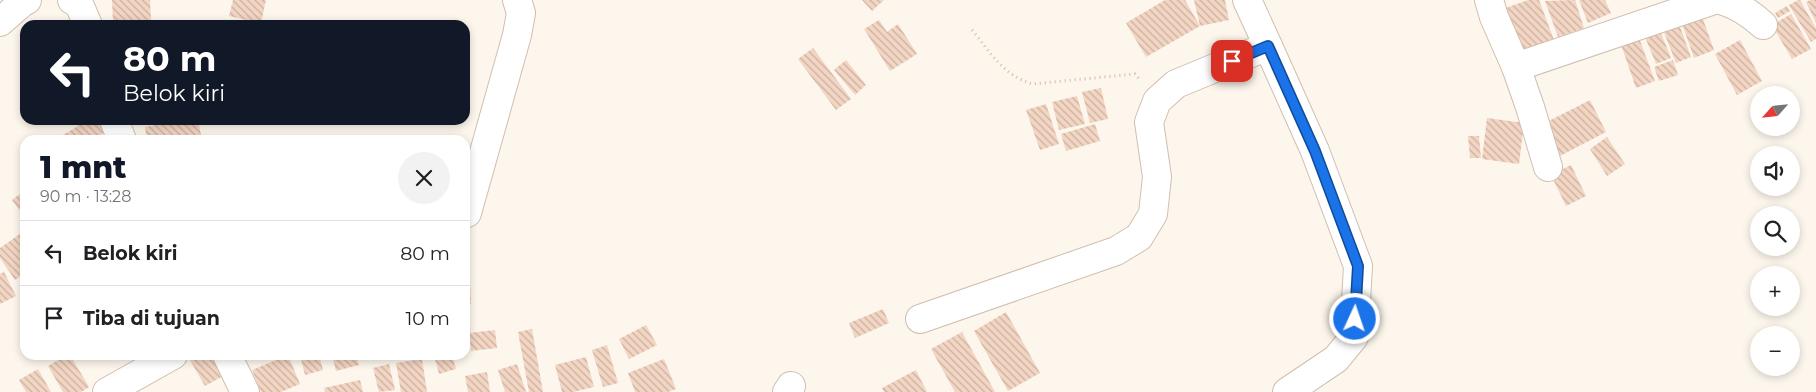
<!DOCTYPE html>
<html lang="id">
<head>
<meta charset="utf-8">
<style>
  :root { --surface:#fff; --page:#f2f2f2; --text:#202124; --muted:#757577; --line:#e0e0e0; --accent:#111827 }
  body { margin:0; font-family:Montserrat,sans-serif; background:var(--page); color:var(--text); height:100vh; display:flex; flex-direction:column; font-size:19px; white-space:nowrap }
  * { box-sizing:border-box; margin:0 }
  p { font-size:16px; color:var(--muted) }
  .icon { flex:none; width:28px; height:28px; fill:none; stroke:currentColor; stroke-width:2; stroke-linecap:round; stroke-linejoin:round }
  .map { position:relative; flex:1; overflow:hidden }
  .side { position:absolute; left:20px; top:135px; width:450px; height:225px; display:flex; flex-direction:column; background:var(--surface); border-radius:15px; box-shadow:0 2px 8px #0003 }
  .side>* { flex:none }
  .top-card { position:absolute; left:20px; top:20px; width:450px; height:105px; border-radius:15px; box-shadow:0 2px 8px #0003; background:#111827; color:#fff; overflow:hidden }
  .needle { width:32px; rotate:243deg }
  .buttons { position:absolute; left:1750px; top:86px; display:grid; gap:10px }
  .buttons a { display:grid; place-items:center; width:50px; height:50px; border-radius:50%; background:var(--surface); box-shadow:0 2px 8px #0003; font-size:25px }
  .pin { position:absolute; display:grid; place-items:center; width:42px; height:42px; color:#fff; margin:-21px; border-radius:10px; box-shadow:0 2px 8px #0006 }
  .me { position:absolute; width:55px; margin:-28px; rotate:3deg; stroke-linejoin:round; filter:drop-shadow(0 0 4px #0008) }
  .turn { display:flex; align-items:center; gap:18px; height:105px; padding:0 20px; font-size:22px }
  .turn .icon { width:65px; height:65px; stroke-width:2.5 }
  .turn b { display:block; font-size:35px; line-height:42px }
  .round { display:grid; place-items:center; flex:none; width:52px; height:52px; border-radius:26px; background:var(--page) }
  .headline { display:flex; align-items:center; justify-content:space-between; height:85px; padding:0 20px }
  h1 { font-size:30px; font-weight:800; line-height:38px; color:var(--accent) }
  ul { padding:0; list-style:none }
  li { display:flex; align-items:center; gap:15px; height:65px; padding:0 20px; border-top:1px solid var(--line) }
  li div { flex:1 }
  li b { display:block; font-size:19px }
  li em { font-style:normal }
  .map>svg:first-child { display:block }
  .building { fill:url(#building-back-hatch) }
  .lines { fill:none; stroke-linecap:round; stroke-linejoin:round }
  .street-casing { stroke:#d1beb0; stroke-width:30 }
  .path { stroke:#d9b8a5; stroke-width:3; stroke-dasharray:1 4; stroke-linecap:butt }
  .street { stroke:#fff; stroke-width:28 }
  .route-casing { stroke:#114b97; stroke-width:12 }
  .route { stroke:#1a73e8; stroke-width:9 }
</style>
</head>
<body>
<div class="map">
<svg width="1816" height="392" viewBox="0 0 1816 392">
  <defs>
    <pattern id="building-back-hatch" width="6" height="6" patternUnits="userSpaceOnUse" patternTransform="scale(1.25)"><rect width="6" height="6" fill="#f3d5c3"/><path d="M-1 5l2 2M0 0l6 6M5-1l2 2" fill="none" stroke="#cab0a1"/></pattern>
  </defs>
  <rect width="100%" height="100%" fill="#fdf6ec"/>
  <!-- building -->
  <g class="building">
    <path d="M112,0H150L151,20L113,22Z"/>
    <path d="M233,0H266L261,23L229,16Z"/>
    <path d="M862,0H884L872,11Z"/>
    <path d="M1165,0H1185L1200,26L1194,0H1225L1229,20L1200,26L1146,57L1126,23Z"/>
    <path d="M1528,0H1539L1554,40L1519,52L1503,9Z"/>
    <path d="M1575,0L1584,28L1558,37L1545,1Z"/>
    <path d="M1579,0H1605L1611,13L1588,23Z"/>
    <path d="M1798,0H1800L1816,28V39L1811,42L1789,5Z"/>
    <path d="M1811,0H1816V23L1806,2Z"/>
    <path d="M1787,6L1790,11L1778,18L1775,13Z"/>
    <path d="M1699,8L1714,50L1694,58L1679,15Z"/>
    <path d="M1791,14L1811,49L1792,59L1772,25Z"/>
    <path d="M1676,16L1691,57L1676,63L1660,22Z"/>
    <path d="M879,20L887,32L898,24L917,54L890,71L864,29Z"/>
    <path d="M1656,21L1671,58L1656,64L1641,27Z"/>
    <path d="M1636,30L1655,81L1636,88L1618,36Z"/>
    <path d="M1740,40L1762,81L1737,95L1715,54Z"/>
    <path d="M813,48L851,99L836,110L798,59Z"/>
    <path d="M846,60L866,85L855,95L834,70Z"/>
    <path d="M1673,60L1678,75L1659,81L1654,67Z"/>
    <path d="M1101,88L1108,119L1090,123L1082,92Z"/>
    <path d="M1077,96L1085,124L1059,130L1052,102Z"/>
    <path d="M1590,100L1606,132L1558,157L1541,125Z"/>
    <path d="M1046,104L1059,144L1040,150L1026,110Z"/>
    <path d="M1487,118L1524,123L1519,164L1482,159Z"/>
    <path d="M75,120H105L110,129L92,140H55L78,126Z"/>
    <path d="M186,120H198L202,140H147L145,127Z"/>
    <path d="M220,120H246V121L220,124Z"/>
    <path d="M1095,124L1100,141L1066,151L1061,134Z"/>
    <path d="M1468,136H1479L1481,158H1470Z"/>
    <path d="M1607,137L1625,164L1607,176L1590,149Z"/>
    <path d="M1571,165L1586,196L1566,206L1551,175Z"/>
    <path d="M25,190V217L12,200Z"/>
    <path d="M24,231L25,273L15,280L0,258V248Z"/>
    <path d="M4,272L16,296L0,304V274Z"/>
    <path d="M465,284H470L471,304H465Z"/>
    <path d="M883,309L889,323L855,338L849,323Z"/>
    <path d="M1006,312L1040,373L1008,391L974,331Z"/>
    <path d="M646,325L657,345L629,359L619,339Z"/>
    <path d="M532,329L543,392H529L518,332Z"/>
    <path d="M495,330L497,348L471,351L469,333Z"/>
    <path d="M962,332L995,392H955L931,349Z"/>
    <path d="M607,345L618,383L603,387L592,350Z"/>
    <path d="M67,355H70L89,387L81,392H63L48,366Z"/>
    <path d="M187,355H214L225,375L205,386Z"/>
    <path d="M288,355L300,384L281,392H261L252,370Z"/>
    <path d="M300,355H319L323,370L305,375Z"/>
    <path d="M332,355H356L359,365L336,371Z"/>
    <path d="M434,355H452L456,369L439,374Z"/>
    <path d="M586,357L594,387L573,392H562L555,365Z"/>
    <path d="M422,359L427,392H401L396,363Z"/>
    <path d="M664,359L676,389L668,392H635L628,373Z"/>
    <path d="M389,364L395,390L379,392L373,368Z"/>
    <path d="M517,364L526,392H505L498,370Z"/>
    <path d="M38,369L51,392H26L19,380Z"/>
    <path d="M916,370L927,392H884L882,388Z"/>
    <path d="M487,372L490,392H468L465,376Z"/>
    <path d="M360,380L363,392H325L324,388Z"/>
  </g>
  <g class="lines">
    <defs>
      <g id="street">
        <path d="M72,0L79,4L88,25"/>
        <path d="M1489,0L1494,17L1516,67L1714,0"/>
        <path d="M1721,0C1738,5 1750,13 1763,25"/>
        <path d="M0,22L23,2L27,0"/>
        <path d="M1268,46L1315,151L1358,266L1354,337L1336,359L1287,392"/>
        <path d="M1516,67L1530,107L1548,167"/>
        <path d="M114,120L122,140"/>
        <path d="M467,213L517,35L521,13L517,0"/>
        <path d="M920,319L1116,251L1139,237L1153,214L1157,177L1149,122L1157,101L1176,84L1268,46L1247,0"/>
        <path d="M227,355L245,392"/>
        <path d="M107,392L173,355"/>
        <path d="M787,392L791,386"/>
      </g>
    </defs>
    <!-- street casing -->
    <use href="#street" class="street-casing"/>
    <!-- path -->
    <path class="path" d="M972,30C991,53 1003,75 1032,84L1135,74L1141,81"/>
    <!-- street -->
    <use href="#street" class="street"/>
  </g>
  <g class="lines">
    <defs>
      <path id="route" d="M1232,61L1268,46L1315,151L1358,266L1355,319"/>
    </defs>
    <!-- route casing -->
    <use href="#route" class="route-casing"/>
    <!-- route -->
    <use href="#route" class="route"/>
  </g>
</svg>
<div class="buttons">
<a><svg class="needle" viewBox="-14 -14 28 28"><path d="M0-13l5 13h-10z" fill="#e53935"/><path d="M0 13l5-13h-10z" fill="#757577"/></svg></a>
<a><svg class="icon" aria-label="sound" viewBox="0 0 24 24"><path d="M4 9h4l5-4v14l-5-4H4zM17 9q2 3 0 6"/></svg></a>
<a><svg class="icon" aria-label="search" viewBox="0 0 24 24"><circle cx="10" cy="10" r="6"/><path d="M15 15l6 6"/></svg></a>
<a>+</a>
<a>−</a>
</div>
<div class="pin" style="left:1232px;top:61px;background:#d93025"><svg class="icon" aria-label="arrive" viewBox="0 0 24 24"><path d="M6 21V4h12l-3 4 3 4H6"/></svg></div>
<svg class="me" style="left:1355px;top:319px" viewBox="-20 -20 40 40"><circle r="17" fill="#1a73e8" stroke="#fff" stroke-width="3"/><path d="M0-11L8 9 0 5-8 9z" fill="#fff"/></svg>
<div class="top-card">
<div class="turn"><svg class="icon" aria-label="left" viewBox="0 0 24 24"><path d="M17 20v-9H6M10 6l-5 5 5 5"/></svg><div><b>80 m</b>Belok kiri</div></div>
</div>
<section class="side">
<div class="headline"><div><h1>1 mnt</h1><p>90 m · 13:28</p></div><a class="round"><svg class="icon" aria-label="close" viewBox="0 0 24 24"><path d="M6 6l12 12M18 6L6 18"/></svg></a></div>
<ul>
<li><svg class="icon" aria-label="left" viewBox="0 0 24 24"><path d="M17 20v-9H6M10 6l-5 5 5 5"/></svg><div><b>Belok kiri</b></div><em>80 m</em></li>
<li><svg class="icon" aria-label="arrive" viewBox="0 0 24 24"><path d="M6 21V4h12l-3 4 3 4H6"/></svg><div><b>Tiba di tujuan</b></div><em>10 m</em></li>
</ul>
</section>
</div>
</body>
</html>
